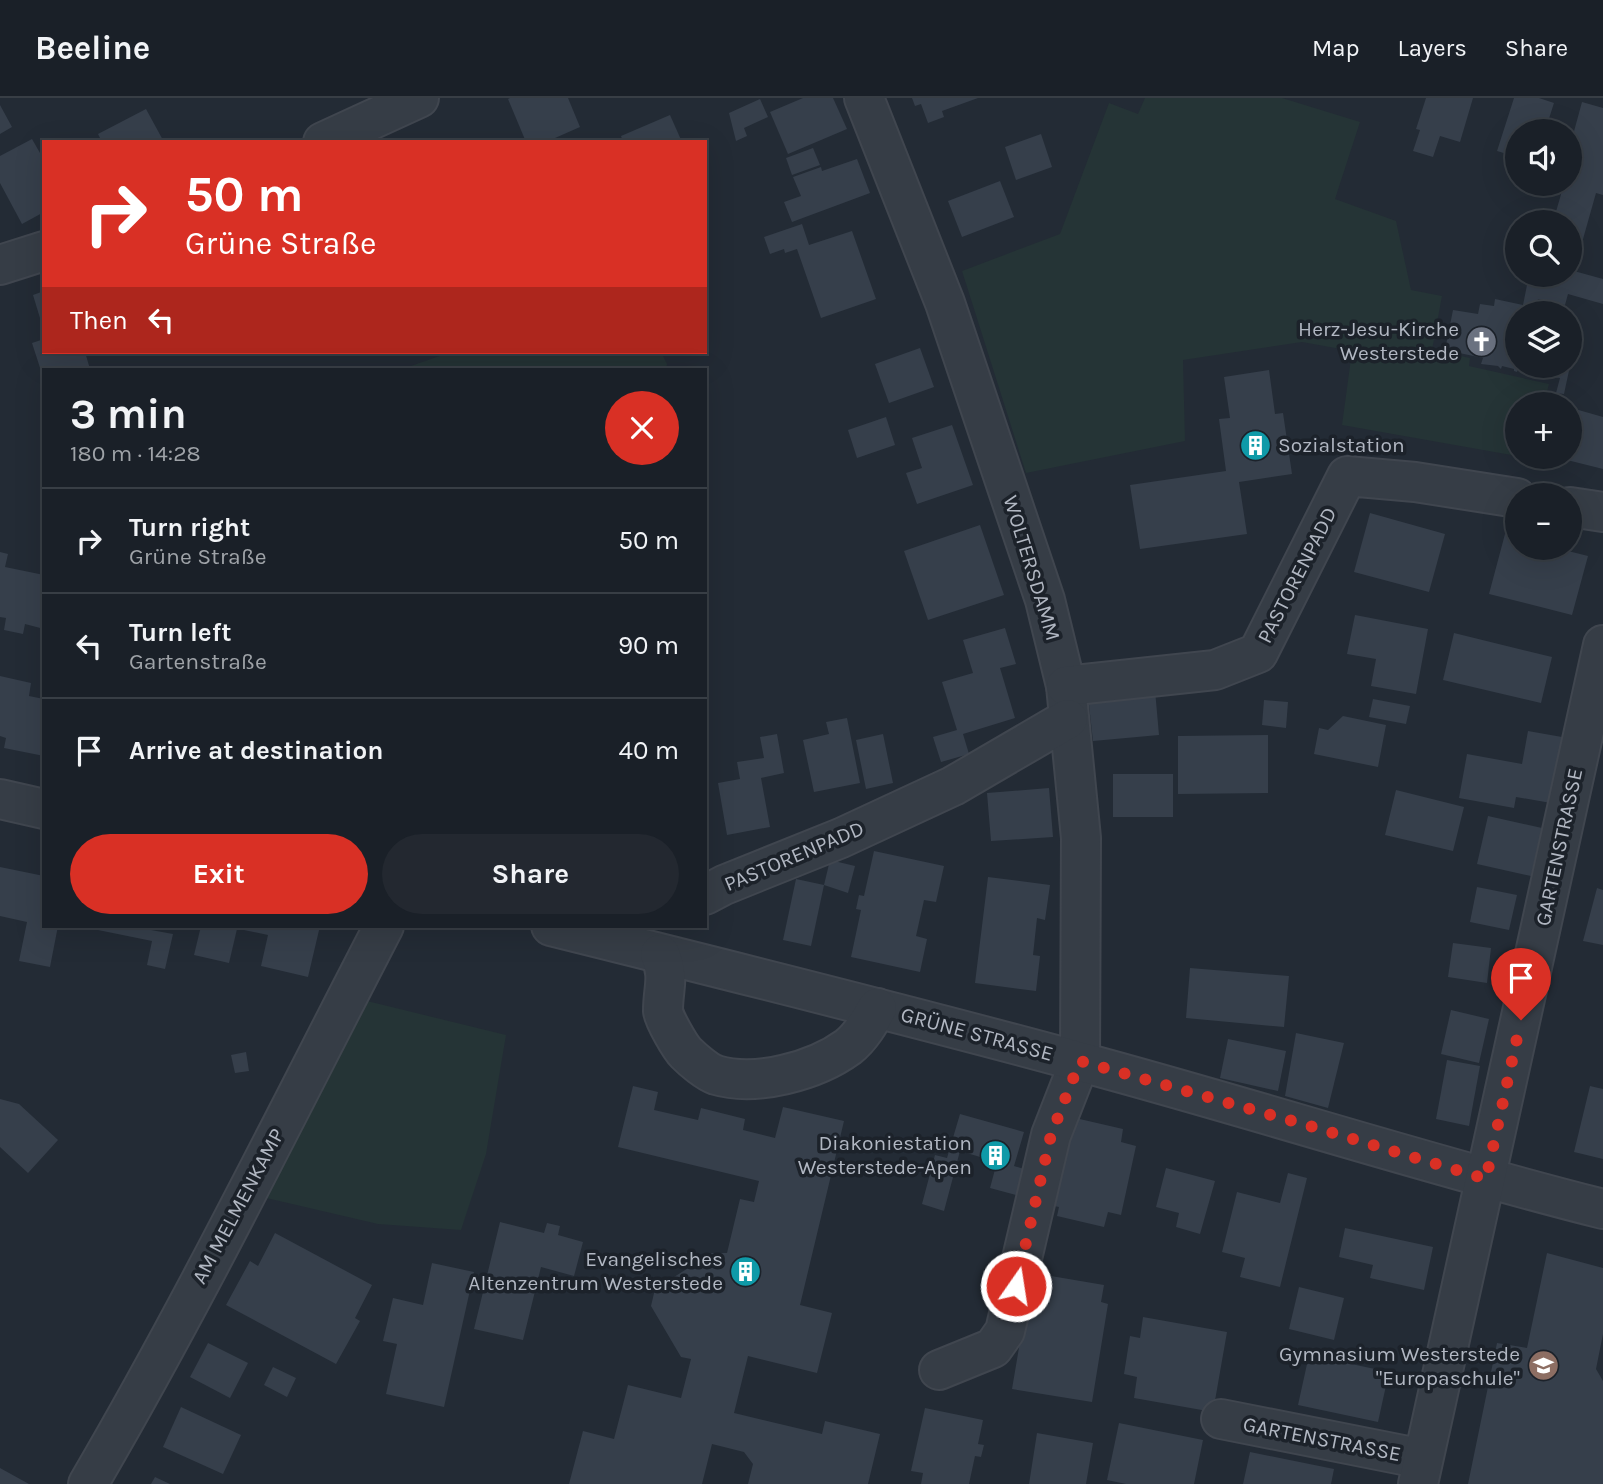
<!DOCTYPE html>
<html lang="en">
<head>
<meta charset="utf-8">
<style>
  :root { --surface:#1a2028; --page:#232830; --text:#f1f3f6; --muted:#9fa3a8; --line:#383e45; --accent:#d93025 }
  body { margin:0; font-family:Karla,sans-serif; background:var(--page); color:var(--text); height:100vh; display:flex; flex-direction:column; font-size:26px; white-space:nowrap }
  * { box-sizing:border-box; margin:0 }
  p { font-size:23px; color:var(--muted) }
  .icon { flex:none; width:38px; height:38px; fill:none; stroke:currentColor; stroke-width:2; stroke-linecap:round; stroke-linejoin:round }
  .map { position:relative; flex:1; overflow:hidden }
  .panel { position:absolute; left:42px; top:270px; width:665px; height:560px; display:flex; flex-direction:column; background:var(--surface); border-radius:0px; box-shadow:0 7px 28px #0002,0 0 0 2px var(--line) }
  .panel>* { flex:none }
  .top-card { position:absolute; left:42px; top:42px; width:665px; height:214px; border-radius:0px; box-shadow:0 7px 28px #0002,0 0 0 2px var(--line); background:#d93025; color:#fff; overflow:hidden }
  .fabs { position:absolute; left:1505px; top:21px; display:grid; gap:14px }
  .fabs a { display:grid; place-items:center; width:77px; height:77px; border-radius:50%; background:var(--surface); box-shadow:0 7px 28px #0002,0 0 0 2px var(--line); font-size:35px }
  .pin { position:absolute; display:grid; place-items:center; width:60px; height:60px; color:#fff; margin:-72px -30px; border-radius:50% 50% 50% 0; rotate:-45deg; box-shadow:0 0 7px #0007 }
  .pin .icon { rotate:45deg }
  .me { position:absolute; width:77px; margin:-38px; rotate:13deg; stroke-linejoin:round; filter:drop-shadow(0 0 5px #0008) }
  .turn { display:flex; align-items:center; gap:24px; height:147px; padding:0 28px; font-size:32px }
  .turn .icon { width:91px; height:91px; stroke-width:2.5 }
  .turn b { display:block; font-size:49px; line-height:60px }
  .then { display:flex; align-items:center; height:66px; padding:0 28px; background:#0003; gap:14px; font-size:26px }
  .round { display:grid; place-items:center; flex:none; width:74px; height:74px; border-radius:37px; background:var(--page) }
  .head { display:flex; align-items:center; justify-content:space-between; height:119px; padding:0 28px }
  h1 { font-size:42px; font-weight:700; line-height:52px }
  .button { display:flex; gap:14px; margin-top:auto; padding:14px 28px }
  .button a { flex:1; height:80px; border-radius:42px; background:var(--accent); color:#fff; font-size:28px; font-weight:700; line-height:80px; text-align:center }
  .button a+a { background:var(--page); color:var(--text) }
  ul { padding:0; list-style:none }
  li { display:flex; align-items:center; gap:21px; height:105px; padding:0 28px; border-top:2px solid var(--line) }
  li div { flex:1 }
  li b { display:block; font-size:26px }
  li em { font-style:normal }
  header { display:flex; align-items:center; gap:42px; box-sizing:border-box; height:98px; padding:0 35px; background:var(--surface); border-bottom:2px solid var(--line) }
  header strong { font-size:33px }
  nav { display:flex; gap:38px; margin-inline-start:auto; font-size:24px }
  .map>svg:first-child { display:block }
  .green { fill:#253436 }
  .building { fill:#363f4b }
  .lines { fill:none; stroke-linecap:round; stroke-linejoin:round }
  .minor-casing { stroke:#40464f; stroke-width:42 }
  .minor { stroke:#363d46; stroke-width:38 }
  .route { stroke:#d93025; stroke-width:12; stroke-dasharray:0 21.6 }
  .labels { text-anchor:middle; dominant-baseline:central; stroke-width:7; stroke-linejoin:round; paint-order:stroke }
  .poi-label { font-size:21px; fill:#b1b7c2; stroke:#1c222a; text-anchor:end }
  .street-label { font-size:21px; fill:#b1b7c2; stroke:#1c222a }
</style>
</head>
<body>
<header>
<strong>Beeline</strong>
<nav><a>Map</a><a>Layers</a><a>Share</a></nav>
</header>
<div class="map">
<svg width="1603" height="1386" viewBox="0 0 1603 1386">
  <rect width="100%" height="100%" fill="#232b35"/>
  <!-- green -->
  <g class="green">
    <path d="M1145,0H1282L1360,24L1335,101L1396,123L1411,192L1442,198L1432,252L1470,260L1469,268L1549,286L1544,306H1517V358L1342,327L1352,253L1302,244L1183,262L1185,343L1026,375L962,173L1060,136L1109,5L1138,16Z"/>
    <path d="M451,254H661L667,266L666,271H409L408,269Z"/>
    <path d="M363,902L506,937L486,1056L461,1132L378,1126L262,1099Z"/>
  </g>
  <!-- building -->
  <g class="building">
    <path d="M510,0H568L580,29L546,44H526L508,1Z"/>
    <path d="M803,0H833L847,31L788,56L770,14Z"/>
    <path d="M912,0H978L942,13L944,19L928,25L921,6L915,8Z"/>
    <path d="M1426,0H1473L1460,44L1440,38L1433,59L1413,53L1420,32L1416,31Z"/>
    <path d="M1514,0H1539L1554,5L1545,33H1517V59L1497,53Z"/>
    <path d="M760,1L768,19L744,30L747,38L736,43L729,15Z"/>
    <path d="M1582,4L1603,10V97L1596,95L1574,173L1603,181V206L1568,196L1565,207L1538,201L1535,215H1517V268H1570L1564,296L1556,295L1560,280L1551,279L1550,281L1534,275V278L1530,277L1531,274L1518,271L1517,274L1514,273V271L1502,268L1501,271L1498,268L1481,266L1483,260L1445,252L1453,212L1478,216L1480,206L1494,208L1495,201L1523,207L1529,177H1570V124H1553L1564,86H1570V48Z"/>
    <path d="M0,7L12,29L0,36Z"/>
    <path d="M146,11L164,44H102L98,36Z"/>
    <path d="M670,17L682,44H623L621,38Z"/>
    <path d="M1041,36L1052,69L1016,82L1005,49Z"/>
    <path d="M32,41L44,62V114L22,126L0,85V58Z"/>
    <path d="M813,50L820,67L792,77L786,60Z"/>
    <path d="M857,61L870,95L792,124L784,104L801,98L793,79L821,69L822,73Z"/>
    <path d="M1000,83L1014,119L962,139L948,103Z"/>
    <path d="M802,126L809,147L852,133L876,201L821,220L797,151L785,155L784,151L770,156L764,139Z"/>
    <path d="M44,193V230H43L33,197Z"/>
    <path d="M1574,231L1577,232L1570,262V233H1573Z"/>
    <path d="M44,241V254H85L90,271H44L43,279L32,245Z"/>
    <path d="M920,250L934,289L889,305L875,266Z"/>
    <path d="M1269,272L1275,316L1283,315L1292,376L1239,384L1247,436L1140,451L1130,387L1226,373L1219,321L1230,320L1224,279Z"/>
    <path d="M1575,311L1603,319V371L1559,360L1570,359V331Z"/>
    <path d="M886,319L895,347L857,360L848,332Z"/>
    <path d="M952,327L973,387L917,406L906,375L922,370L912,340Z"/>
    <path d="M1370,415L1445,436L1429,494L1354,474Z"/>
    <path d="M980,427L1004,497L928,522L904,453Z"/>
    <path d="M1505,436L1517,440V450H1556L1588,458L1572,517L1489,496Z"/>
    <path d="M0,454L8,456L5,469L44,477V531L25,526L23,536L4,532L6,520L0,519Z"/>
    <path d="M1355,517L1428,531L1416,596L1371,588L1376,561L1347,556Z"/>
    <path d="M1005,530L1016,566L1000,570L1015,620L963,636L969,656L941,664L933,639L957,632L942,584L973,575L963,542Z"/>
    <path d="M1454,535L1552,559L1541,605L1443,582Z"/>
    <path d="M0,578L31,585L29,598L44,601V658L4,650L6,640L0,638Z"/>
    <path d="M1155,592L1159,637L1093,643L1088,598Z"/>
    <path d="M1373,601L1410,608L1406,626L1369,619Z"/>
    <path d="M1264,602L1288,604L1286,630L1262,627Z"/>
    <path d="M1343,618L1386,627L1378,669L1314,656L1319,630L1328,632Z"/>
    <path d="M847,620L860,685L814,694L803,642L829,636L826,624Z"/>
    <path d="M1528,633L1562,639L1551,705L1516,699L1514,710L1459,700L1467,656L1522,666Z"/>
    <path d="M777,636L784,675L761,680L770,729L727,737L718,685L740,681L737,664L764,660L760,639Z"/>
    <path d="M883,636L893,685L866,691L856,642Z"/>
    <path d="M1268,637V695L1178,696V638Z"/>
    <rect x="1113" y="676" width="60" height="43"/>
    <path d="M1049,690L1053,739L991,743L987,695Z"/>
    <path d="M1396,692L1464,709L1453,753L1385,737Z"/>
    <path d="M1488,718L1542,730L1531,778L1477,766Z"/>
    <path d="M874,753L944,768L936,804L924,802L916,838L927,841L920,874L851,859L861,812L856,811L859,797L864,798Z"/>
    <path d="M830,762L855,768L848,795L824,787Z"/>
    <path d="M0,769L44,778V828H58L50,869L19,863L27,824L0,818Z"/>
    <path d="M988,779L1050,787L1045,822L1037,820L1033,857L1040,858L1036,893L975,885Z"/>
    <path d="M796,781L824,787L811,848L783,842Z"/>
    <path d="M1477,789L1517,797L1509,832L1470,824Z"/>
    <path d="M1597,790L1603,792V847L1583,843Z"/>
    <path d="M99,828H152L151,832L173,836L165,871L147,867L152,843L98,832Z"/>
    <path d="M201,828H224L237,831L229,865L194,857Z"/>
    <path d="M245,828H320L308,879L261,868L268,837L244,832Z"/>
    <path d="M1453,845L1491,850L1487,885L1448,879Z"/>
    <path d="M1190,870L1289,878L1284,929L1186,920Z"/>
    <path d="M1451,912L1489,921L1479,965L1441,956Z"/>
    <path d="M1296,935L1344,945L1328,1010L1285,998Z"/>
    <path d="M1228,941L1286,953L1278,993L1220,980Z"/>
    <path d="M246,954L249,973L235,975L231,957Z"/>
    <path d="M1447,962L1480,968L1469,1028L1436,1021Z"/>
    <path d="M633,988L658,994L654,1012L698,1022L701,1010L745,1021L743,1032L775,1040L783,1009L844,1023L800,1207L832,1215L817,1275L748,1258L734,1315L822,1336L825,1323L880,1336L868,1386H748L753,1366L744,1354L712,1346L702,1386H569L583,1333L614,1341L628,1287L681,1300L691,1261L681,1259L651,1208L655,1191L712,1155H727L740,1101L754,1104L759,1083L618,1049Z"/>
    <path d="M1590,988L1603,991V1061L1574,1054Z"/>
    <path d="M0,1001L19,1006L58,1042L28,1075L0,1049Z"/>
    <path d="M960,1016L1024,1034L1014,1068L1024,1071L1016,1097L990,1090L997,1064L960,1053L944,1113L922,1106L935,1057L947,1060Z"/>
    <path d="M1071,1019L1123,1031L1121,1044L1136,1048L1121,1117L1108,1114L1104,1129L1057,1118L1059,1109L1044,1106Z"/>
    <path d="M1166,1070L1215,1083L1200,1136L1176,1129L1179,1115L1156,1109Z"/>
    <path d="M1288,1075L1307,1080L1280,1189L1240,1179L1245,1160L1222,1154L1237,1094L1280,1105Z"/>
    <path d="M500,1124L544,1135L547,1125L560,1128L558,1137L583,1144L574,1178L541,1169L523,1242L474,1231Z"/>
    <path d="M1345,1130L1433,1149L1424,1192L1370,1180L1373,1167L1339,1159Z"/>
    <path d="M275,1135L372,1187L355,1220L360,1223L336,1266L226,1207L250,1163L258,1168Z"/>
    <path d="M1547,1155L1603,1170V1236L1596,1271L1603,1283V1386H1468L1497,1245L1527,1250Z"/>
    <path d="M432,1165L474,1174L444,1309L386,1296L397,1246L383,1243L393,1200L423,1207Z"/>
    <path d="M1051,1178L1104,1187L1101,1204L1108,1206L1092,1304L1012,1291L1026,1208L1035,1210L1040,1183L1049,1184Z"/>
    <path d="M1299,1189L1344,1200L1334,1242L1289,1231Z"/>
    <path d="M1143,1219L1227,1234L1213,1314L1134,1300L1137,1279L1124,1276L1130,1238L1140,1240Z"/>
    <path d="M208,1245L248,1265L230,1300L190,1279Z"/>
    <path d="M1309,1257L1389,1274L1378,1324L1298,1307Z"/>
    <path d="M273,1269L296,1280L287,1299L264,1287Z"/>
    <path d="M181,1309L241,1337L223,1376L163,1349Z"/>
    <path d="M925,1310L983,1322L978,1346L984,1347L981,1359L975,1358L969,1386H921L923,1375L911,1373Z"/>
    <path d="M1119,1325L1203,1342L1194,1386H1126L1107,1382Z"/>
    <path d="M1037,1335L1093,1345L1086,1386H1029Z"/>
    <path d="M1250,1354L1334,1371L1331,1386H1243Z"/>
    <path d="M0,1370L29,1386H0Z"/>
    <path d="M155,1379L170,1386H151Z"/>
  </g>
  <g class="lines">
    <defs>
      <g id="minor">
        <path d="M864,0L945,205L1045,502L1066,588L1081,740L1080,963L1051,1037L1005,1233L993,1250L939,1272"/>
        <path d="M323,44L419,0"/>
        <path d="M0,167L44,153"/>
        <path d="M1570,409L1603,414"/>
        <path d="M1066,588L1215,572L1258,555L1347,378L1415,384L1517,400"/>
        <path d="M0,701L44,711"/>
        <path d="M705,797L724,787L841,740L953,688L1068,621"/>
        <path d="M551,828C728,872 905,916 1081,964C1256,1011 1428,1067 1603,1111"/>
        <path d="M660,856C670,880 663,889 663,913C664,921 680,949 686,955C693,962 707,974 716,977C756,989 815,973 848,949C861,939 870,923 877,910"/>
        <path d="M1221,1321L1423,1361"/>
        <path d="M88,1386C194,1205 287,1015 384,828"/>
        <path d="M1418,1386L1603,547"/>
      </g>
    </defs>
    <!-- minor casing -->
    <use href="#minor" class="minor-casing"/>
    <!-- minor -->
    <use href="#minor" class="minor"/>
  </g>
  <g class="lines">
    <!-- route -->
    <path class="route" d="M1016,1188L1051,1037L1080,963L1310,1028L1486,1081L1521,922"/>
  </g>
  <!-- icons -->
  <defs>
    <symbol id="church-disc" viewBox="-11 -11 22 22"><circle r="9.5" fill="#6b7280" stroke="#1c222a"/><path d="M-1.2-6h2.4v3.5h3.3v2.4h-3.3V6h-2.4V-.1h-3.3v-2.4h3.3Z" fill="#fff"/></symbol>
    <symbol id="building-disc" viewBox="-11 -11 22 22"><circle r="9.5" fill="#0f9aa8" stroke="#1c222a"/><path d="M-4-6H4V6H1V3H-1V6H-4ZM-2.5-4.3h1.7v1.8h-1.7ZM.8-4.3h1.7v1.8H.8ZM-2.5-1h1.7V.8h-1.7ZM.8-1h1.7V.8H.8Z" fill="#fff"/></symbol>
    <symbol id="school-disc" viewBox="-11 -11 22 22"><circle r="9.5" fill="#8d6e63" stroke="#1c222a"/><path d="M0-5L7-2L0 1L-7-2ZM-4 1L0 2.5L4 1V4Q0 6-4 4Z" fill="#fff"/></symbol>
  </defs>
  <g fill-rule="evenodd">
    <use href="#church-disc" x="1464" y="226" width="35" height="35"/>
    <use href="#building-disc" x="1238" y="330" width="35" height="35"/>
    <use href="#building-disc" x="978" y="1040" width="35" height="35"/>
    <use href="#building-disc" x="728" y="1156" width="35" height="35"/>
    <use href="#school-disc" x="1526" y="1250" width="35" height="35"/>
  </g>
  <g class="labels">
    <!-- poi labels -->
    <g class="poi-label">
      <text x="1459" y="231">Herz-Jesu-Kirche<tspan x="1459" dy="24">Westerstede</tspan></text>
      <text x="1278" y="347" text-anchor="start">Sozialstation</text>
      <text x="972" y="1045">Diakoniestation<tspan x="972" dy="24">Westerstede-Apen</tspan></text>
      <text x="723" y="1161">Evangelisches<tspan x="723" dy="24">Altenzentrum Westerstede</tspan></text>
      <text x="1520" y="1256">Gymnasium Westerstede<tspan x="1520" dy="24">"Europaschule"</tspan></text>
    </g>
    <!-- street labels -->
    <g class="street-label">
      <text transform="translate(1032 470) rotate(73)">WOLTERSDAMM</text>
      <text transform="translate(1297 477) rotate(-63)">PASTORENPADD</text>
      <text transform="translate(1559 749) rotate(-78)">GARTENSTRASSE</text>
      <text transform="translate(794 758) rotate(-23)">PASTORENPADD</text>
      <text transform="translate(977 936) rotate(15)">GRÜNE STRASSE</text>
      <text transform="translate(238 1108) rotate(-62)">AM MELMENKAMP</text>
      <text transform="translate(1322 1341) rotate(11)">GARTENSTRASSE</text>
    </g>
  </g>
</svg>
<div class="fabs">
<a><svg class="icon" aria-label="sound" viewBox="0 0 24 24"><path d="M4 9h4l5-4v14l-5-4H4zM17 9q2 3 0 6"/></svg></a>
<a><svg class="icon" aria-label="search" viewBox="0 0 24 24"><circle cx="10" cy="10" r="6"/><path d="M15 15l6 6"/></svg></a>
<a><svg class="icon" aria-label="layers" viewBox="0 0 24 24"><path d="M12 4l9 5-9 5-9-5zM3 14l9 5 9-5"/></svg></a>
<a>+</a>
<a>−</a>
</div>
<div class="pin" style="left:1521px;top:922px;background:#d93025"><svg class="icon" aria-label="arrive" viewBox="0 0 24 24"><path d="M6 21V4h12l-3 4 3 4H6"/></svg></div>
<svg class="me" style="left:1016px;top:1188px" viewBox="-20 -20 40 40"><circle r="17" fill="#d93025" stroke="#fff" stroke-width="3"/><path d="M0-11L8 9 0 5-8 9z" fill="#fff"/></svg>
<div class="top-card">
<div class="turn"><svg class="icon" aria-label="right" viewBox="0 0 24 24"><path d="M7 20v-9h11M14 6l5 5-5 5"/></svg><div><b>50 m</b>Grüne Straße</div></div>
<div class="then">Then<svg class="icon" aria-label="left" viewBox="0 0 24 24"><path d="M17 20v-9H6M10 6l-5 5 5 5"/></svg></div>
</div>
<section class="panel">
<div class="head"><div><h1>3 min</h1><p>180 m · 14:28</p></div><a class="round" style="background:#d93025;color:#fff"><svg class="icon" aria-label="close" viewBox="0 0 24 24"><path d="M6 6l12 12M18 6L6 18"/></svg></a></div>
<ul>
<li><svg class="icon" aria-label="right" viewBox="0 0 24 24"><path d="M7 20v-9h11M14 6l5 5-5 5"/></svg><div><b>Turn right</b><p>Grüne Straße</p></div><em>50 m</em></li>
<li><svg class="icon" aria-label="left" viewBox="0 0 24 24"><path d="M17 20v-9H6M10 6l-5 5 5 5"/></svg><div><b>Turn left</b><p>Gartenstraße</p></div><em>90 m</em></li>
<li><svg class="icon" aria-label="arrive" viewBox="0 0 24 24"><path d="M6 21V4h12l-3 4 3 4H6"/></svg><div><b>Arrive at destination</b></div><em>40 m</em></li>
</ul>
<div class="button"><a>Exit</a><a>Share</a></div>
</section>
</div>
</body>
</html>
